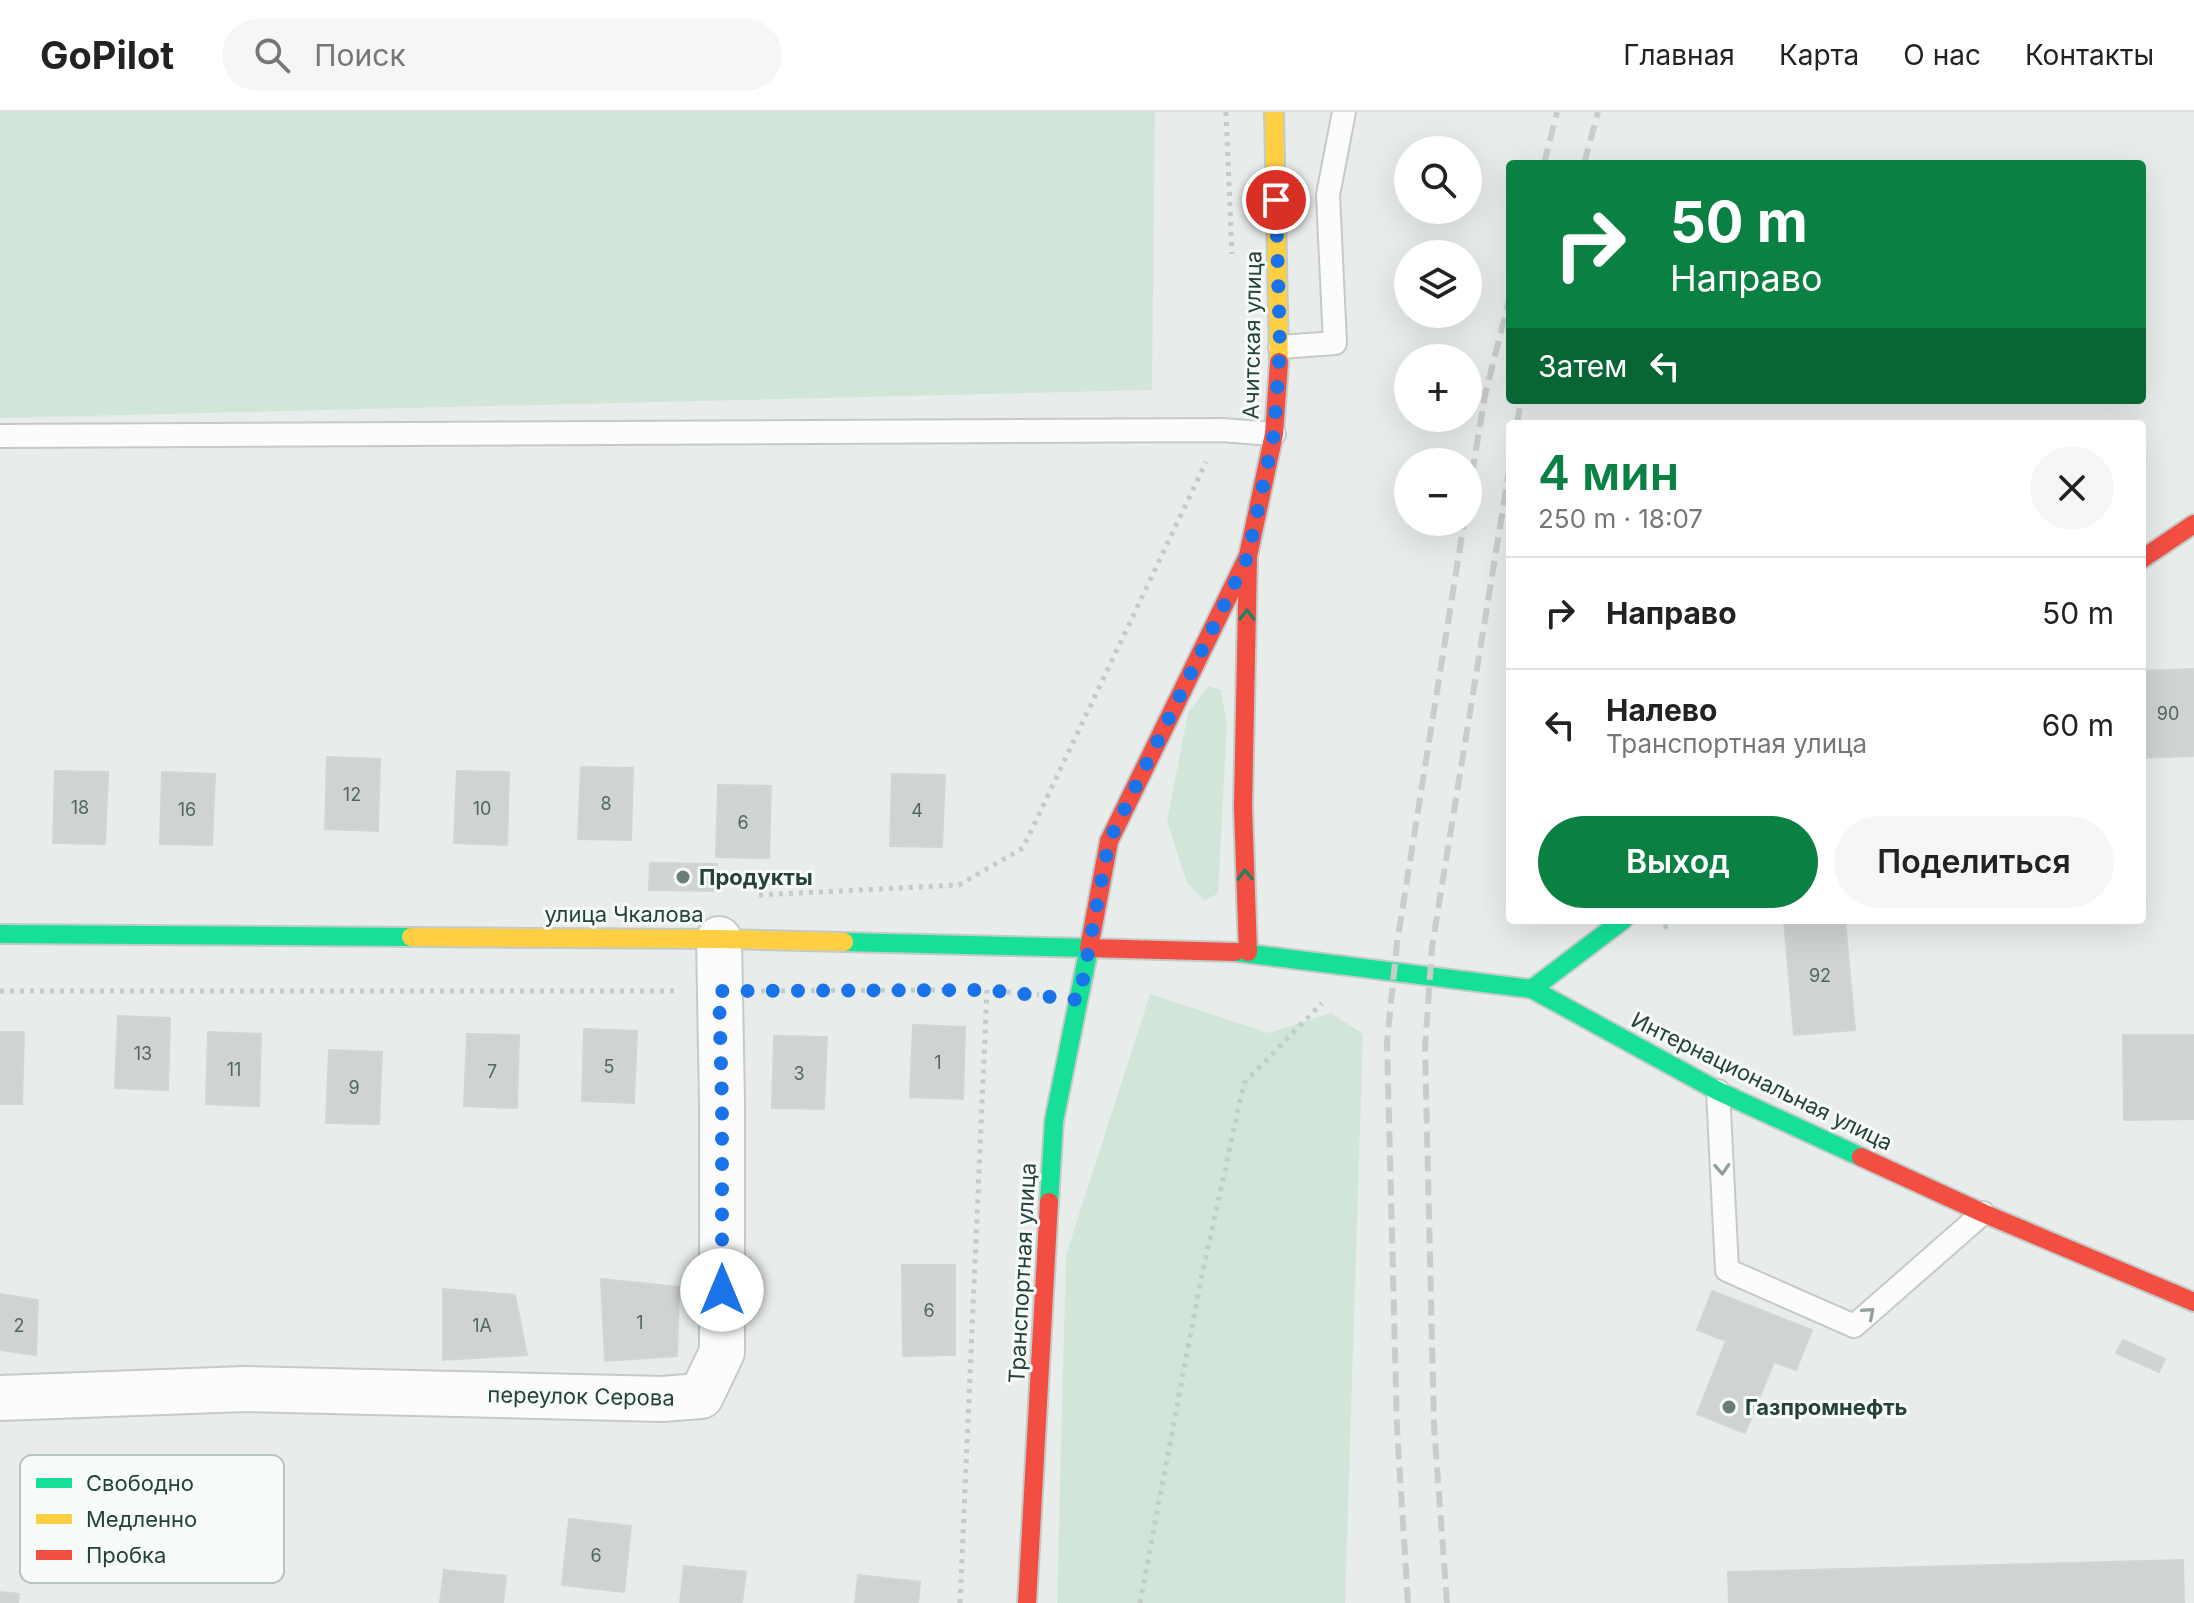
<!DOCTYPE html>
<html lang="ru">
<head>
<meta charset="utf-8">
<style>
  :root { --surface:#fff; --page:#f6f6f6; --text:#222; --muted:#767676; --line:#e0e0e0; --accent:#0b8043 }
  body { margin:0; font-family:Inter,sans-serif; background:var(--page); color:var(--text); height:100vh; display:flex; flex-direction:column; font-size:30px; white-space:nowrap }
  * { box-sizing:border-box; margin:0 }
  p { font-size:26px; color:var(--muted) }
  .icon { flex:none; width:44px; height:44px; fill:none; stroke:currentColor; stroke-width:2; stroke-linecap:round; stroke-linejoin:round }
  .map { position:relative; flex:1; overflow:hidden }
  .panel { position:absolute; left:1506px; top:308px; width:640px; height:504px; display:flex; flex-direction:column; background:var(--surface); border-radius:8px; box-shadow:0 8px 32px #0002 }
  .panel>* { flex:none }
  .guide { position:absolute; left:1506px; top:48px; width:640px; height:244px; border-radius:8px; box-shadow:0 8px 32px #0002; background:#0b8043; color:#fff; overflow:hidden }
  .controls { position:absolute; left:1394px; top:24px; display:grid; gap:16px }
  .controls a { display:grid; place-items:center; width:88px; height:88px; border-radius:50%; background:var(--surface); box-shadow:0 8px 32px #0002; font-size:40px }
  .pin { position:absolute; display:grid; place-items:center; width:68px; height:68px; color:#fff; margin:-34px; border:4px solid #fff; border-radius:50%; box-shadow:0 2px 8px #0007 }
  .me { position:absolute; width:88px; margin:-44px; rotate:0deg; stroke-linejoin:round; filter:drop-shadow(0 0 6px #0008) }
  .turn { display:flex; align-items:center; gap:28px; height:168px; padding:0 32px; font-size:36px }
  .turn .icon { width:104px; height:104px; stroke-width:2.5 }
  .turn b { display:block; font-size:56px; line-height:68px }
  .then { display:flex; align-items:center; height:76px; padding:0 32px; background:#0003; gap:16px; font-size:30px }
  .round { display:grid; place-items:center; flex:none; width:84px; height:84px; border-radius:42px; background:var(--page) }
  .head { display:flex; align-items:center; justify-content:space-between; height:136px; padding:0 32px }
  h1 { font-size:48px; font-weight:600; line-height:60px; color:var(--accent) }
  .action { display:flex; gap:16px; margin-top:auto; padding:16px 32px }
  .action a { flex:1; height:92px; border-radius:48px; background:var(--accent); color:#fff; font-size:32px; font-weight:600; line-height:92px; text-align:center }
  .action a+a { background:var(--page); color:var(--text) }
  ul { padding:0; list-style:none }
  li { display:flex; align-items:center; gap:24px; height:112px; padding:0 32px; border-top:2px solid var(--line) }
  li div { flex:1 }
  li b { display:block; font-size:30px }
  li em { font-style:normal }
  header { display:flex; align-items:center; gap:48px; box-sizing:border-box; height:112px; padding:0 40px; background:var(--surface); border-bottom:2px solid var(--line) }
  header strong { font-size:38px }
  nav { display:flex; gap:44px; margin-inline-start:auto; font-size:28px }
  .search { width:560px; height:72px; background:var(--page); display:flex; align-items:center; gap:20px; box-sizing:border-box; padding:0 28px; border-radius:44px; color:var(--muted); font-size:30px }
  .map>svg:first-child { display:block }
  .green { fill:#d1e6d8 }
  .building { fill:#cfd4d2; stroke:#d1d6d4; stroke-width:2 }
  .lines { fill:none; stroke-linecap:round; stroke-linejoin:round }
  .lane-casing { stroke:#c5cac8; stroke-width:26 }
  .street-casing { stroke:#c5cac8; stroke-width:48 }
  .fast-casing { stroke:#c3cbc8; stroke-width:22 }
  .slow-casing { stroke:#c3cbc8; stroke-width:22 }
  .jam-casing { stroke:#c3cbc8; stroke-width:22 }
  .path { stroke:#c3ccca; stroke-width:5; stroke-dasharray:4 6; stroke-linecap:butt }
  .lane { stroke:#fcfcfc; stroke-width:22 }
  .street { stroke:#fcfcfc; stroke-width:44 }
  .fast { stroke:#16e098; stroke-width:18 }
  .slow { stroke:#ffcf43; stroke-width:18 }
  .jam { stroke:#f24e42; stroke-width:18 }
  .rail { stroke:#c9cdcc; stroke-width:6; stroke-dasharray:16 8; stroke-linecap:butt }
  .oneway { stroke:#1e8160 }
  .oneway2 { stroke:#909f9b }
  .route { stroke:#1a73e8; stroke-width:14; stroke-dasharray:0 25.2 }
  .poi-dot { fill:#697e78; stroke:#f7fbf9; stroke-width:3 }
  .labels { text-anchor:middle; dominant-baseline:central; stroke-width:6; stroke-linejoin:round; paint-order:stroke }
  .number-label { font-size:18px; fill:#506761 }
  .street-label { font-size:22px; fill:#24423a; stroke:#f7fbf9 }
  .poi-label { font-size:22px; font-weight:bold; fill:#24423a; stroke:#f7fbf9; text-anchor:start }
  .key { fill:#f7fbf9; stroke:#b8c4c0; stroke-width:2 }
  .key-label { font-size:22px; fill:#24423a }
</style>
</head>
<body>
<header>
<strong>GoPilot</strong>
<div class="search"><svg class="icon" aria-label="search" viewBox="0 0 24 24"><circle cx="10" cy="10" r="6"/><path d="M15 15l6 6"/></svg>Поиск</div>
<nav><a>Главная</a><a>Карта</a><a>О нас</a><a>Контакты</a></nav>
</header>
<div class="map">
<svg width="2194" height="1491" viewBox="0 0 2194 1491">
  <rect width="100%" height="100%" fill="#e8edeb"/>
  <!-- green -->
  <g class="green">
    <path d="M0,0H1155L1152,278L0,306Z"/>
    <path d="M1208,574L1221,578L1227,612L1218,781L1205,789L1187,771L1167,709L1188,601Z"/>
    <path d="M1150,882L1269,921L1331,901L1363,922L1345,1491H1057L1066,1143Z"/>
  </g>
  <!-- building -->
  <g class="building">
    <path d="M2194,557V644L2142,646V559Z"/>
    <path d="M327,645L380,647L378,719L325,717Z"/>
    <path d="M581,655L633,656L631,728L578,727Z"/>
    <path d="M55,659L108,660L105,732L53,731Z"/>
    <path d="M457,659L509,660L507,733L454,731Z"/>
    <path d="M162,660L215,662L212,733L160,732Z"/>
    <path d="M892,662L945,663L942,735L890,734Z"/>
    <path d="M718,673L771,674L769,746L716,745Z"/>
    <path d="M650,751L717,752L716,779L649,778Z"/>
    <path d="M1784,808H1845L1855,918L1794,923Z"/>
    <path d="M118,904L170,906L168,978L115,976Z"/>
    <path d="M913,913L965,915L963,987L910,985Z"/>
    <path d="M584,917L637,919L634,991L582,989Z"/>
    <path d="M0,920H24L22,992H0Z"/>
    <path d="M208,920L261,922L259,994L206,992Z"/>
    <path d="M467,922L519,923L517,996L464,994Z"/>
    <path d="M2123,923H2194V1007L2124,1008Z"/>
    <path d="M774,924L827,925L824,997L772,996Z"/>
    <path d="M329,938L382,940L379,1012L326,1011Z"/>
    <path d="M902,1153H955V1243L903,1244Z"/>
    <path d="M601,1167L679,1175L677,1244L605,1249Z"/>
    <path d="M443,1177L515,1183L527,1243L443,1248Z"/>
    <path d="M1712,1179L1812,1218L1796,1258L1774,1250L1745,1321L1697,1302L1726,1229L1697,1218Z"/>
    <path d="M0,1182L38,1188L36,1243L0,1238Z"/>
    <path d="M2123,1228L2165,1247L2159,1260L2116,1241Z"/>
    <path d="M569,1407L631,1414L624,1480L562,1473Z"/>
    <path d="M2183,1448L2184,1491H1729L1728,1460Z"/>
    <path d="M684,1454L746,1460L742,1491H680Z"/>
    <path d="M444,1458L506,1464L503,1491H440Z"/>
    <path d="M858,1463L920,1470L918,1491H855Z"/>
    <path d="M0,1480L19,1482L18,1491H0Z"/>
  </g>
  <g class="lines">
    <defs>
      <g id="lane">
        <path d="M1280,235L1335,231L1328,83L1344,0"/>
        <path d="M0,324L1221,318L1274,322"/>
        <path d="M1718,979L1727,1158L1854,1214L1983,1101"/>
      </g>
      <path id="street" d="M0,1286L245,1277L662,1287L701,1284L722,1240V991L719,827"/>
      <g id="fast">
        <path d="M0,822L411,825"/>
        <path d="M844,830L1089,836L1054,1009L1049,1090"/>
        <path d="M1235,840L1532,877L1718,979L1861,1045"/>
        <path d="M1532,877L1623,808"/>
      </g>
      <g id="slow">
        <path d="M1274,0L1279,250"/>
        <path d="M411,825L719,827L844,830"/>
      </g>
      <g id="jam">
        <path d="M2142,447L2194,412"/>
        <path d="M1235,840L1089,836L1109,729L1248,444"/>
        <path d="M1248,840L1243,695L1248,444L1274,322L1279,250"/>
        <path d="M1861,1045L1983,1101L2194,1190"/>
        <path d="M1027,1491L1049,1090"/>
      </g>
    </defs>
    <!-- lane casing -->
    <use href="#lane" class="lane-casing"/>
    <!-- street casing -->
    <use href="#street" class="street-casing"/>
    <!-- fast casing -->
    <use href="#fast" class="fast-casing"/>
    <!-- slow casing -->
    <use href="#slow" class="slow-casing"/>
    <!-- jam casing -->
    <use href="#jam" class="jam-casing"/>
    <!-- path -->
    <g class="path">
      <path d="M1226,0L1232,142"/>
      <path d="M759,783L959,773L1023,736L1206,350"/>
      <path d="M1664,816L1676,808"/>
      <path d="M0,879H679"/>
      <path d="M761,879L951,878"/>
      <path d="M997,879L1039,883"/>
      <path d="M960,1491L987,878"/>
      <path d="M1140,1491L1200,1172L1244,971L1322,891"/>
    </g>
    <!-- lane -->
    <use href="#lane" class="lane"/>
    <!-- street -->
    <use href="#street" class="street"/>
    <!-- fast -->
    <use href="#fast" class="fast"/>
    <!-- slow -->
    <use href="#slow" class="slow"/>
    <!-- jam -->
    <use href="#jam" class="jam"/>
    <!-- rail -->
    <g class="rail">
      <path d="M1544,52L1557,0"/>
      <path d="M1584,52L1598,0"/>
      <path d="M1517,312L1521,288"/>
      <path d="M1468,386L1485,283L1510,184"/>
      <path d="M1408,1491L1397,1316L1387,930L1397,831L1464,410"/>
      <path d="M1447,1491L1434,1314L1425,937L1432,835L1510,353"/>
    </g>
  </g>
  <!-- one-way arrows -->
  <defs><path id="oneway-chevron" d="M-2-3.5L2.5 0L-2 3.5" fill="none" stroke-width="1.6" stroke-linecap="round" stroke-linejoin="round" transform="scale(2)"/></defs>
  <g class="oneway">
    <use href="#oneway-chevron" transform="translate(1247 503) rotate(-89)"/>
    <use href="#oneway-chevron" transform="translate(1245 763) rotate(-92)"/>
  </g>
  <g class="oneway2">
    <use href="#oneway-chevron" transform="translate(1722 1057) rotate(87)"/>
    <use href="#oneway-chevron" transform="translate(1869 1201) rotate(-41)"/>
  </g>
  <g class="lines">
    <!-- route -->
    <path class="route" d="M722,1178V991L719,879L987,878L1079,888L1109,729L1248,444L1274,322L1280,235L1276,88"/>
  </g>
  <!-- markers -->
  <g class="poi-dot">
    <circle cx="683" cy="765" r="8"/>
    <circle cx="1729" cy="1295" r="8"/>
  </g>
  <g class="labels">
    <!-- number labels -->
    <g class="number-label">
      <text x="2168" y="601">90</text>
      <text x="352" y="682">12</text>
      <text x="606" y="691">8</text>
      <text x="80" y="695">18</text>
      <text x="482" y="696">10</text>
      <text x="187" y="697">16</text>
      <text x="917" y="698">4</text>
      <text x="743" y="710">6</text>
      <text x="1820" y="863">92</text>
      <text x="143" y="941">13</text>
      <text x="938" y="950">1</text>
      <text x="609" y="954">5</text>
      <text x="234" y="957">11</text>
      <text x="492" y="959">7</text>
      <text x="799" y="961">3</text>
      <text x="354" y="975">9</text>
      <text x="929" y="1198">6</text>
      <text x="640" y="1210">1</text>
      <text x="19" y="1213">2</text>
      <text x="482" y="1213">1А</text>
      <text x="596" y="1443">6</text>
    </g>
    <!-- street labels -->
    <g class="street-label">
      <text transform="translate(1252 223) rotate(-89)">Ачитская улица</text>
      <text x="624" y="802">улица Чкалова</text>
      <text transform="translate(1762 969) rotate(26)">Интернациональная улица</text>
      <text transform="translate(1022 1161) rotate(-87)">Транспортная улица</text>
      <text transform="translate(581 1284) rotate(1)">переулок Серова</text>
    </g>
    <!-- poi labels -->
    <g class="poi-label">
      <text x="699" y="765">Продукты</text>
      <text x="1745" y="1295">Газпромнефть</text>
    </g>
  </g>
  <!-- legend -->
  <rect x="20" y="1343" width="264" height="128" rx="12" class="key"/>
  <rect x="36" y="1366" width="36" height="10" fill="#16e098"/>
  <rect x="36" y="1402" width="36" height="10" fill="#ffcf43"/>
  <rect x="36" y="1438" width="36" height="10" fill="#f24e42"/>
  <g class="key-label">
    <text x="86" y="1379">Свободно</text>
    <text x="86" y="1415">Медленно</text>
    <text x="86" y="1451">Пробка</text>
  </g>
</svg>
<div class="controls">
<a><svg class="icon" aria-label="search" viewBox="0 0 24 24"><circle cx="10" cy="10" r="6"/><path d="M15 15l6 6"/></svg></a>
<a><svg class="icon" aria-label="layers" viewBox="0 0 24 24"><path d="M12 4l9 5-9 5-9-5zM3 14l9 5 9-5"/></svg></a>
<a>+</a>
<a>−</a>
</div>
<div class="pin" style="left:1276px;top:88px;background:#d93025"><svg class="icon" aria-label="arrive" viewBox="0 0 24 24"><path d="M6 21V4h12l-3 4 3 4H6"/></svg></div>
<svg class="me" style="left:722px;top:1178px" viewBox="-20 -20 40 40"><circle r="19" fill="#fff"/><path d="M0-13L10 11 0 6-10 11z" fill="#1a73e8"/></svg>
<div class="guide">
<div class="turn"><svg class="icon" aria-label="right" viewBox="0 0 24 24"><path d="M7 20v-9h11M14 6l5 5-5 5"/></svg><div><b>50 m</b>Направо</div></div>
<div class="then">Затем<svg class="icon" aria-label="left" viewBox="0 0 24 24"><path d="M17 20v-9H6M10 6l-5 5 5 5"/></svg></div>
</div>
<section class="panel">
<div class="head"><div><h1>4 мин</h1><p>250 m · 18:07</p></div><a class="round"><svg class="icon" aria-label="close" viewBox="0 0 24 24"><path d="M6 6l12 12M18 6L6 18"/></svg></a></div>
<ul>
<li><svg class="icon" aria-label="right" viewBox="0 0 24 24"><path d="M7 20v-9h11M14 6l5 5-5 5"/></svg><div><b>Направо</b></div><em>50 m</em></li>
<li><svg class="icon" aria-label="left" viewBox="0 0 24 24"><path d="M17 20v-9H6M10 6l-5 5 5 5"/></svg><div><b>Налево</b><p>Транспортная улица</p></div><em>60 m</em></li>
</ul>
<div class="action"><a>Выход</a><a>Поделиться</a></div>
</section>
</div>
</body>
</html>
